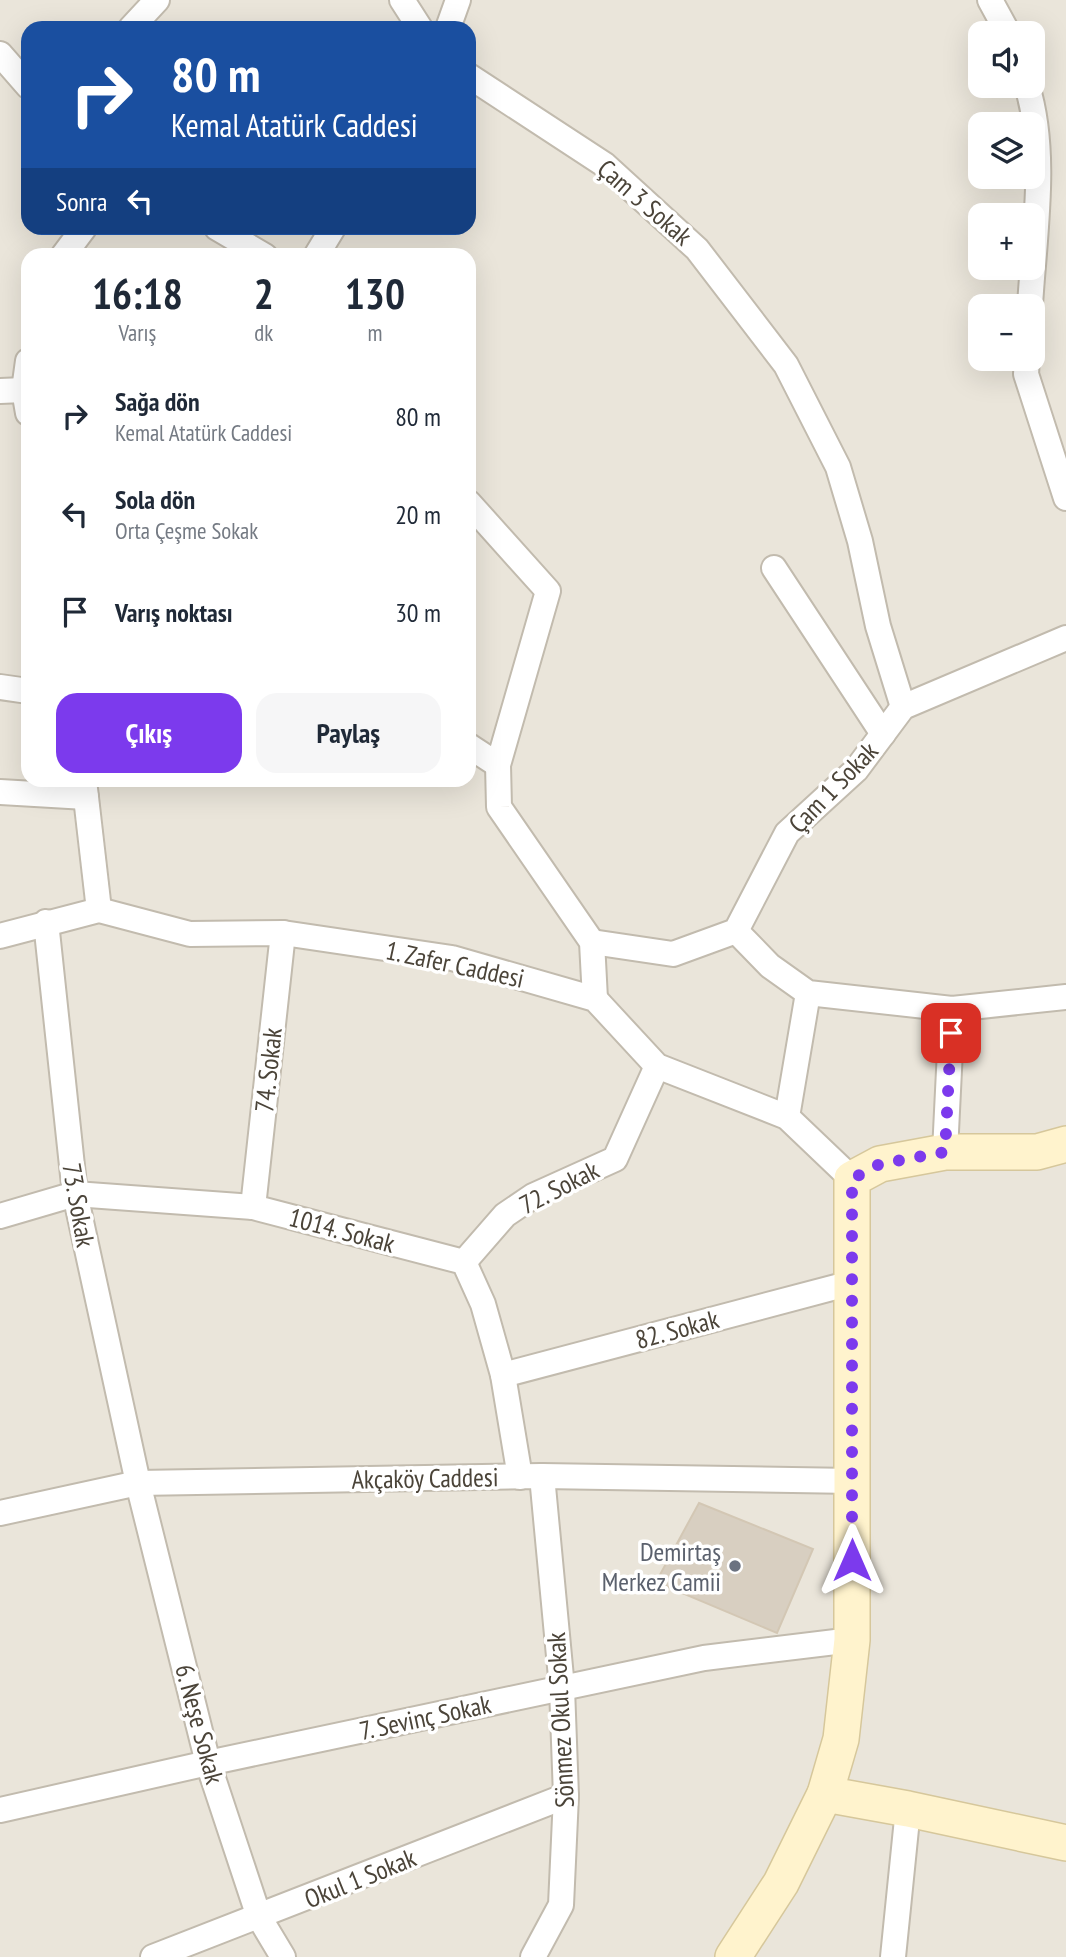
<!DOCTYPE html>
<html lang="tr">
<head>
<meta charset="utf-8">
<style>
  :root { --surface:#fff; --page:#f6f6f7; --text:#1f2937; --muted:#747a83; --accent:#7c3aed }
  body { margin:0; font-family:"PT Sans Narrow",sans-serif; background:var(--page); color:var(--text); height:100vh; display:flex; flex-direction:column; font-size:26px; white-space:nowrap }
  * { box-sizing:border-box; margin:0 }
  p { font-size:23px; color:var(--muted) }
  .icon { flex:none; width:38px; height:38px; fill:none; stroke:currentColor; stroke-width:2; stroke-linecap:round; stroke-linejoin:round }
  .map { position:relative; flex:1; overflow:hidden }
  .sheet { position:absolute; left:21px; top:248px; width:455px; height:539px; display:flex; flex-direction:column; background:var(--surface); border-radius:21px; box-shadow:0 7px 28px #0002 }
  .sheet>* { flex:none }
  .hud { position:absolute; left:21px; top:21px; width:455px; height:214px; border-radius:21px; box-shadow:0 7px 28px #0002; background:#1a4fa0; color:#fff; overflow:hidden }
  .fabs { position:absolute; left:968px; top:21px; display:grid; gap:14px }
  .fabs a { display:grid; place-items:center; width:77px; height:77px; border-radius:14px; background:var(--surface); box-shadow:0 7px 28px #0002; font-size:35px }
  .pin { position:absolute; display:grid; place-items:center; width:60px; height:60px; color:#fff; margin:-30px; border-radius:14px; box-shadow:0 4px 10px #0006 }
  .me { position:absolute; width:77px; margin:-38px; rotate:0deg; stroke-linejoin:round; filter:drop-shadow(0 0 5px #0008) }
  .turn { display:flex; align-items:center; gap:24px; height:147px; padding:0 35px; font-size:32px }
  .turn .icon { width:91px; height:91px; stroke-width:2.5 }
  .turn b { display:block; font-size:49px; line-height:60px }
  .then { display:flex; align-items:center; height:66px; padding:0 35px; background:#0003; gap:14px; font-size:26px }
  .eta { display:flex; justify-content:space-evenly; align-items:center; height:119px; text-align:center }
  .eta b { font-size:42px; font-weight:700; line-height:49px }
  .button { display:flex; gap:14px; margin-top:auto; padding:14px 35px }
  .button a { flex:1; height:80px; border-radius:21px; background:var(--accent); color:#fff; font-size:28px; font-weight:700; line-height:80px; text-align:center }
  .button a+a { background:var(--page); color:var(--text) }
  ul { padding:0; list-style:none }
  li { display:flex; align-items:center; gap:21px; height:98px; padding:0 35px }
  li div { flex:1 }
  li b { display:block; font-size:26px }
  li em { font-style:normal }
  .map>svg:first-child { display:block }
  .residential { fill:#eae5da; fill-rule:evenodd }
  .building { fill:#d8cfc1; stroke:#d3c7b4; stroke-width:2 }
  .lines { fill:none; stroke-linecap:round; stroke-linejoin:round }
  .minor-casing { stroke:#c2bbae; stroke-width:28 }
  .secondary-casing { stroke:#d6c79b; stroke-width:38 }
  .minor { stroke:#fff; stroke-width:24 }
  .secondary { stroke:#fff3cd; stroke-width:35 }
  .route { stroke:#7c3aed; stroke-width:12; stroke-dasharray:0 21.6 }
  .worship-dot { fill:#6b7280; stroke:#fff; stroke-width:2.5 }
  .labels { text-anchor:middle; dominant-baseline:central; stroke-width:7; stroke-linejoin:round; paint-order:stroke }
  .street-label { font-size:26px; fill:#4b4439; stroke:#fff }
  .worship-label { font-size:26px; fill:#5b616d; stroke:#fff; text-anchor:end }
</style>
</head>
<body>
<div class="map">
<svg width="1066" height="1957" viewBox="0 0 1066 1957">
  <rect width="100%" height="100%" fill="#f6f3ec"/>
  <!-- residential -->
  <path class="residential" d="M0,0H1066V1957H0ZM28,28H469V228H28ZM980,33H1032V86H980ZM980,124H1032V177H980ZM980,215H1032V268H980ZM28,256H469V780H28ZM980,306H1032V359H980Z"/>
  <!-- building -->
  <path class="building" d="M699,1503L813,1549L777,1633L656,1582Z"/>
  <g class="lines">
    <defs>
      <g id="minor">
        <path d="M402,0L420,28"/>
        <path d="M990,0L1008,33"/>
        <path d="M131,28L157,0"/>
        <path d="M448,28L458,0"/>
        <path d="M0,54L28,86"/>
        <path d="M469,76L605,165L697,249L786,365L838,467L860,541L878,626L903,707"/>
        <path d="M1027,86C1048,153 1034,236 1030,306"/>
        <path d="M217,228L265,256"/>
        <path d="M63,256L84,228"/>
        <path d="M316,256L333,228"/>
        <path d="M1027,359L1026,374L1066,498"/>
        <path d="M28,361L24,390L28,413"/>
        <path d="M0,391L24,390"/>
        <path d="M469,503L548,591L498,765L499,807L592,942L595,999"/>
        <path d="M774,568L883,734"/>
        <path d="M0,687L28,691"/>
        <path d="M469,746L498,765"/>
        <path d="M84,780L99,910"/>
        <path d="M0,792L86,797"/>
        <path d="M46,922L75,1194L138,1483L208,1763L259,1917L283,1957"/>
        <path d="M736,931L770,966L808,993L952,1009L1066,997"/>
        <path d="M0,936L99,910L190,934L283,933L452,958L595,999L657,1066L787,1117L852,1179"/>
        <path d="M592,942L673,954L736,931L787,833L856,770L903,707L1066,638"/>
        <path d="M787,1117L808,993"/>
        <path d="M945,1152L952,1009"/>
        <path d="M253,1207L283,933"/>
        <path d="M0,1216L75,1194L253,1207L464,1262L483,1304L503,1375L520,1477"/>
        <path d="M464,1262L505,1215L533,1196L615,1159L657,1066"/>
        <path d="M503,1375L851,1283"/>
        <path d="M0,1513L138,1483L542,1476L853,1481"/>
        <path d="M0,1810L208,1763L704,1658L852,1640"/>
        <path d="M153,1957L566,1796"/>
        <path d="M533,1957L561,1905L566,1796L562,1688L542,1476"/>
        <path d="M893,1957L908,1809"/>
      </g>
      <g id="secondary">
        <path d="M825,1794L908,1809L1066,1843"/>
        <path d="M733,1957L781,1883L825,1794L841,1739L852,1640V1179L880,1164L945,1152H1037L1066,1144"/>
      </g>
    </defs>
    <!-- minor casing -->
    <use href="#minor" class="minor-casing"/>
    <!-- secondary casing -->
    <use href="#secondary" class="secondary-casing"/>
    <!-- minor -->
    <use href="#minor" class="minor"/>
    <!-- secondary -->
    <use href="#secondary" class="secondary"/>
  </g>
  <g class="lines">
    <!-- route -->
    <path class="route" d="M852,1560V1179L880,1164L945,1152L951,1033"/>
  </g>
  <!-- markers -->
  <circle class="worship-dot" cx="735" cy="1566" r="7"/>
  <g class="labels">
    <!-- street labels -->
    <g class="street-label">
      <text transform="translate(645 202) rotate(41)">Çam 3 Sokak</text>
      <text transform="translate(833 787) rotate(-46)">Çam 1 Sokak</text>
      <text transform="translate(455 964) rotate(12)">1. Zafer Caddesi</text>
      <text transform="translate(268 1070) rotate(-84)">74. Sokak</text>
      <text transform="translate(559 1187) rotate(-27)">72. Sokak</text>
      <text transform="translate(79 1205) rotate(80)">73. Sokak</text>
      <text transform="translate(342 1230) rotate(15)">1014. Sokak</text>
      <text transform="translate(677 1329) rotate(-15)">82. Sokak</text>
      <text transform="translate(425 1478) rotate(-1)">Akçaköy Caddesi</text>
      <text transform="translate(425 1717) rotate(-12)">7. Sevinç Sokak</text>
      <text transform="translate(560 1720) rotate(-93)">Sönmez Okul Sokak</text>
      <text transform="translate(200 1724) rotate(75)">6. Neşe Sokak</text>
      <text transform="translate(360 1878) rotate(-22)">Okul 1 Sokak</text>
    </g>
    <!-- worship labels -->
    <g class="worship-label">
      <text x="721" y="1551">Demirtaş<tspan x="721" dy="30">Merkez Camii</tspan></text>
    </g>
  </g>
</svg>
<div class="fabs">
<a><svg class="icon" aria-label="sound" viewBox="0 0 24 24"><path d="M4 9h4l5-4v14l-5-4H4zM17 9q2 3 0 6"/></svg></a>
<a><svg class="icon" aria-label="layers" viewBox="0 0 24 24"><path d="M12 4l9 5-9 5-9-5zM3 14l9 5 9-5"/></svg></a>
<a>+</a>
<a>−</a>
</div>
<div class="pin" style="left:951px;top:1033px;background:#d93025"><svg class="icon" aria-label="arrive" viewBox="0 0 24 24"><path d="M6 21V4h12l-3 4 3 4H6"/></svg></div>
<svg class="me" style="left:852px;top:1560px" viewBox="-20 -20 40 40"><path d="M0-17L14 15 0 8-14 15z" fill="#7c3aed" stroke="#fff" stroke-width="4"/></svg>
<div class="hud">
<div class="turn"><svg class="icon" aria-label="right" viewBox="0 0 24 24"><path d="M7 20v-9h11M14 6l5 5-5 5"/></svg><div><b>80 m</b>Kemal Atatürk Caddesi</div></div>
<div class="then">Sonra<svg class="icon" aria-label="left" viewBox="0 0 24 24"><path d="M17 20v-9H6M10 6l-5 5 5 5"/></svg></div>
</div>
<section class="sheet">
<div class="eta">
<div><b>16:18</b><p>Varış</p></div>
<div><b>2</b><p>dk</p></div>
<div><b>130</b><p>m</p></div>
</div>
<ul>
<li><svg class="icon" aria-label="right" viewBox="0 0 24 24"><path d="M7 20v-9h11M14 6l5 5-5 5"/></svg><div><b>Sağa dön</b><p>Kemal Atatürk Caddesi</p></div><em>80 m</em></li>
<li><svg class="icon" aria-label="left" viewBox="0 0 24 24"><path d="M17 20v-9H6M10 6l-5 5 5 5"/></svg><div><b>Sola dön</b><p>Orta Çeşme Sokak</p></div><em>20 m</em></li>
<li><svg class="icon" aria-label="arrive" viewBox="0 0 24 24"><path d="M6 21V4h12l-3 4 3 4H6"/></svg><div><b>Varış noktası</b></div><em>30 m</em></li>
</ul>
<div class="button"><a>Çıkış</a><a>Paylaş</a></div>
</section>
</div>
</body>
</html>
